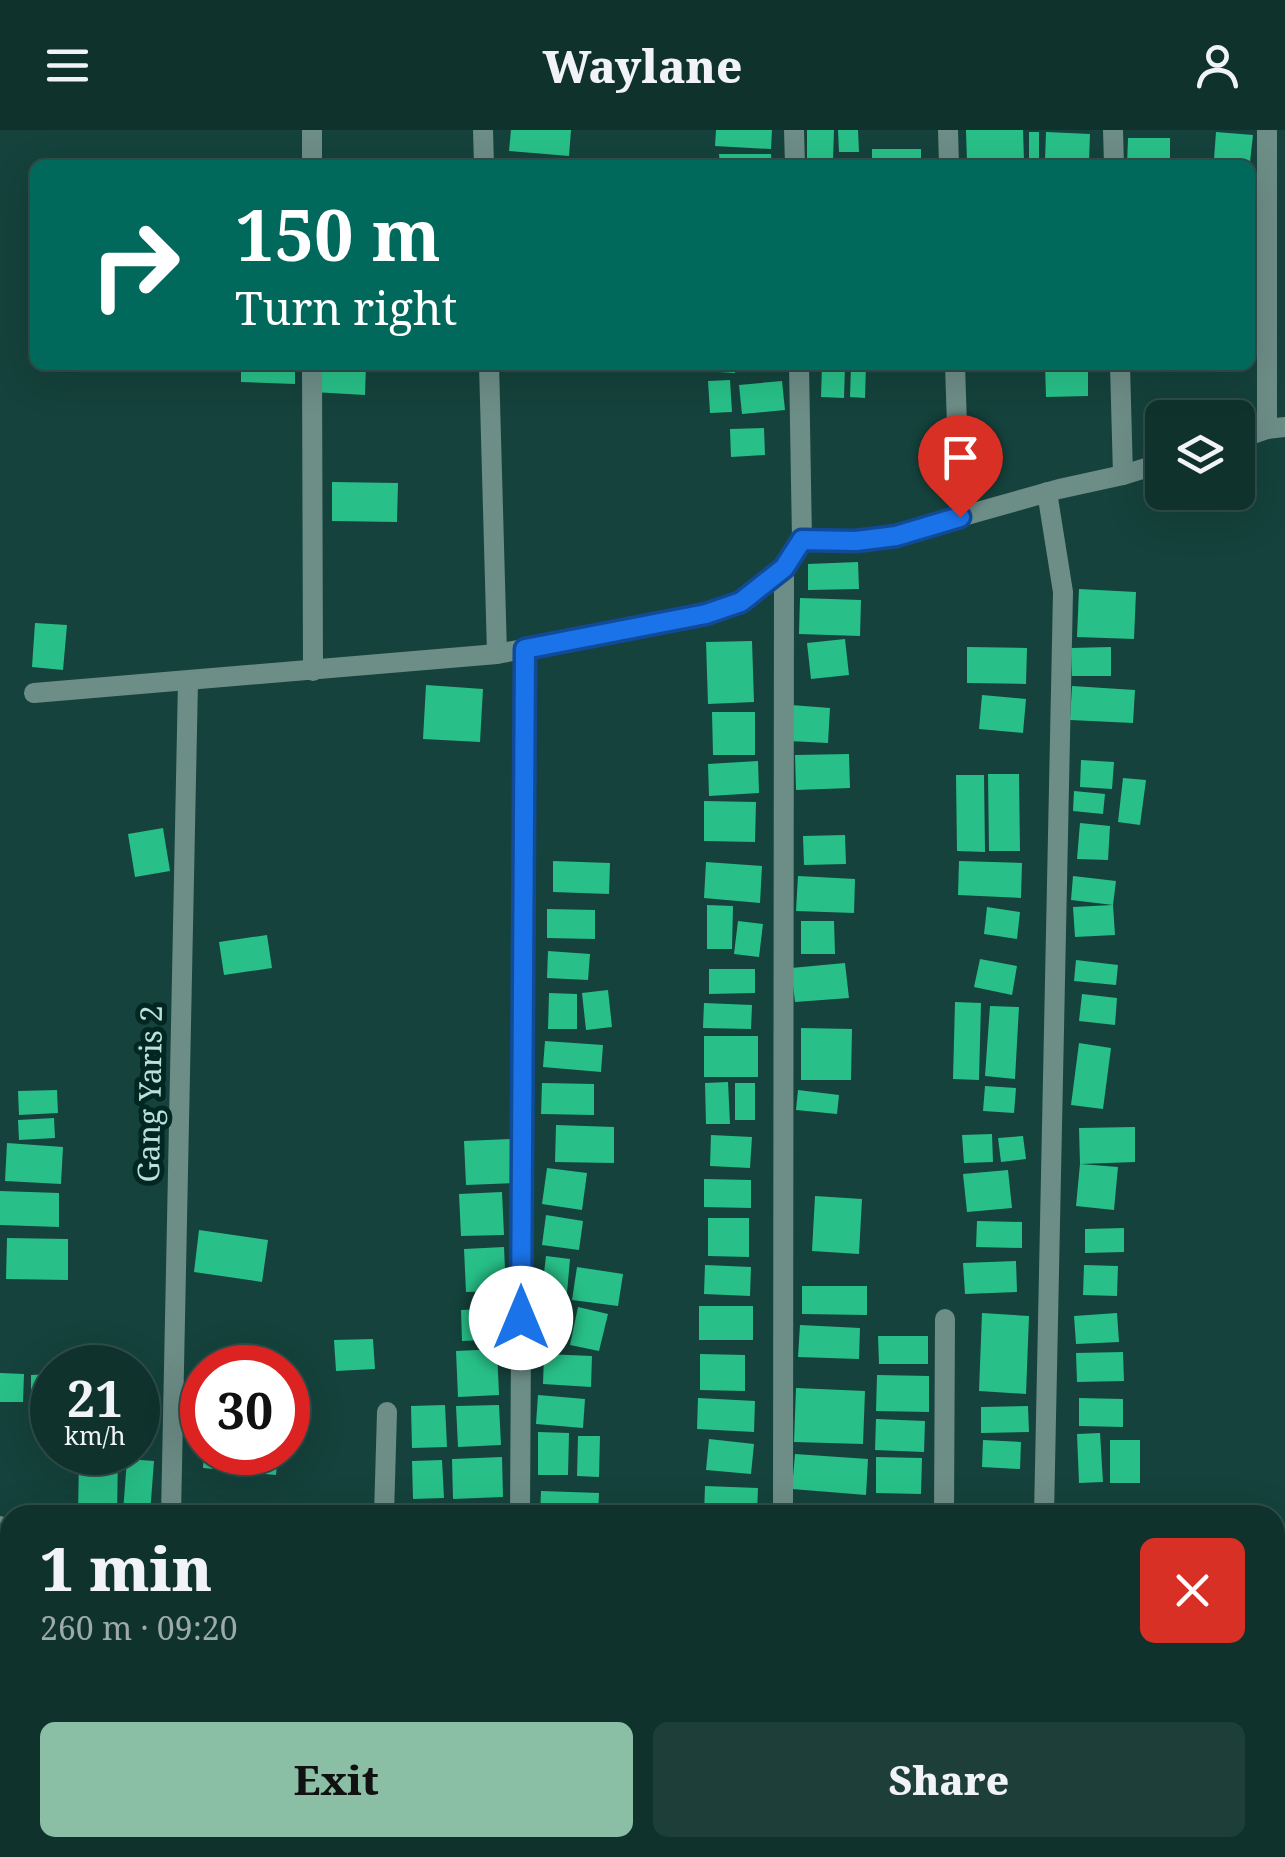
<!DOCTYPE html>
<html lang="en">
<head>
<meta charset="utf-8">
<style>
  :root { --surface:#10322d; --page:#1e3e39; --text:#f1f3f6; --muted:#9caaaa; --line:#304d49; --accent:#8abfa5 }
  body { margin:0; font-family:"Noto Serif",serif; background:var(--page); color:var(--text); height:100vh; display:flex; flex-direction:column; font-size:38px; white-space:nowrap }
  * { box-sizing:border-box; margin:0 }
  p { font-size:32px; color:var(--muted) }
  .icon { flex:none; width:55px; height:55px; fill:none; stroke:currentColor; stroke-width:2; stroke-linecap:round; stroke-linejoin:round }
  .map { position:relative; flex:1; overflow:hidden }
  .drawer { position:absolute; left:0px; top:1375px; width:1285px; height:352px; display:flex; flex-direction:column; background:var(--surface); border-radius:30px 30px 0 0; box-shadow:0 10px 40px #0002,0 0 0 2px var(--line) }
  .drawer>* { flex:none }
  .top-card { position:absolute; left:30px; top:30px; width:1225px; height:210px; border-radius:15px; box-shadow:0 10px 40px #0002,0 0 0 2px var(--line); background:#00695c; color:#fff; overflow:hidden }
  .fabs { position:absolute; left:1145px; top:270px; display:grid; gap:20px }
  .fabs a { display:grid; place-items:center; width:110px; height:110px; border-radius:15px; background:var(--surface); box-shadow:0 10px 40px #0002,0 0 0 2px var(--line); font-size:50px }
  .speed { position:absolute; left:30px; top:1215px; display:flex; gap:20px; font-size:50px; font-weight:700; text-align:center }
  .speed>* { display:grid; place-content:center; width:130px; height:130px; border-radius:50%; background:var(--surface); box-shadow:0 10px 40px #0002,0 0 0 2px var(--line); line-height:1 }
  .speed small { font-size:25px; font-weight:400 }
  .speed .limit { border:15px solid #d22; background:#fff; color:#111 }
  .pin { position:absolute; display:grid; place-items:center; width:85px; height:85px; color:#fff; margin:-102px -42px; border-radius:50% 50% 50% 0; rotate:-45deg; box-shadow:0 0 10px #0007 }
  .pin .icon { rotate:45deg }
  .me { position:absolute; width:110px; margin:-55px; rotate:0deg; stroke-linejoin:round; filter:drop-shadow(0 0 8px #0008) }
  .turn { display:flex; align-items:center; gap:35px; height:210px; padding:0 40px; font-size:45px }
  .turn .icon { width:130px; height:130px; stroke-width:2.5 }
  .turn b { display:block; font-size:70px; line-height:85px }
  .round { display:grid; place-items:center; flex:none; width:105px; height:105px; border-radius:15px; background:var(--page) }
  .headline { display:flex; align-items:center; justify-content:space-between; height:170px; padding:0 40px }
  h1 { font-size:60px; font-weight:800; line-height:75px }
  .button { display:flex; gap:20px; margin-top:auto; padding:20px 40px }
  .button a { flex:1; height:115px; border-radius:15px; background:var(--accent); color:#111; font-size:40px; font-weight:800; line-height:115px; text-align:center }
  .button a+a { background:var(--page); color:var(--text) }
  header { display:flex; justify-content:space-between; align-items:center; height:130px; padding:0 40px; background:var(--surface); font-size:45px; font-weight:800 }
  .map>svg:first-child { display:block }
  .building { fill:#28c088 }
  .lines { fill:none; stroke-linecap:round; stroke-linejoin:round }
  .street { stroke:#6d8d87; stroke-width:20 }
  .route-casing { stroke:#114b97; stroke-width:25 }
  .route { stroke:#1a73e8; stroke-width:18 }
  .labels { text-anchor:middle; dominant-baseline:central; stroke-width:10; stroke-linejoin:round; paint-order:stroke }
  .street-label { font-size:30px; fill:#bae1da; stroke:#022723 }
</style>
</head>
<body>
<header><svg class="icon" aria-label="menu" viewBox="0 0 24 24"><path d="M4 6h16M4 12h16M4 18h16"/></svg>Waylane<svg class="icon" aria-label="person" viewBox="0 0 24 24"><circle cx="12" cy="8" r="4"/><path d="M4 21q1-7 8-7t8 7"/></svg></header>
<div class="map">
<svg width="1285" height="1727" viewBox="0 0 1285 1727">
  <rect width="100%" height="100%" fill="#15423c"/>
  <!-- building -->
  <g class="building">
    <path d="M511,0H571L569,26L509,21Z"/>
    <path d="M716,0H772L771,19L715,16Z"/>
    <path d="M807,0H834L833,30L807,29Z"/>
    <path d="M838,0H858L859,22H839Z"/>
    <path d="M966,0H1023L1024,32L967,33Z"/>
    <rect x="1029" y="2" width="10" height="30"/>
    <path d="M1046,2L1090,4L1089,32L1045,30Z"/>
    <path d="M1216,2L1253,5L1250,32L1214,29Z"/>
    <path d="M1128,8H1170V35H1127Z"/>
    <rect x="872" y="19" width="49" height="16"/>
    <path d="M719,24H771L772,35H720Z"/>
    <path d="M241,235H295V254L241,252Z"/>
    <path d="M315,235H366L365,265L313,262Z"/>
    <path d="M703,235H735V243L703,241Z"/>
    <path d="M822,235H845L844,268L821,267Z"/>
    <path d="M851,235H866L865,268L850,267Z"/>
    <path d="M1045,235H1088V266L1046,267Z"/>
    <path d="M730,250L732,282L710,283L708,251Z"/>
    <path d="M782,251L785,280L742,284L739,255Z"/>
    <path d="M764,298L765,325L731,327L730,299Z"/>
    <path d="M987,329L988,357L962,358L961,330Z"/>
    <path d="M332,352L398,353L397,392L332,391Z"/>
    <path d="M858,432L859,459L808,460V434Z"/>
    <path d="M1079,459L1136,462L1134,509L1077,507Z"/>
    <path d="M800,468L861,470L860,506L799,504Z"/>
    <path d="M35,493L67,495L63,540L32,537Z"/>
    <path d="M845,509L849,545L811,549L807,513Z"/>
    <path d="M752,511L754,572L708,574L706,512Z"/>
    <path d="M967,517L1027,518L1026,554L967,553Z"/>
    <path d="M1111,517V546H1072L1071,518Z"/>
    <path d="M426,555L483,559L480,612L423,609Z"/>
    <path d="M1072,556L1135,560L1133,593L1070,590Z"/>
    <path d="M982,565L1026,569L1023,603L979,599Z"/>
    <path d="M791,575L830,578L828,613L789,611Z"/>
    <path d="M712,582H755V625H713Z"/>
    <path d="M849,624L850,658L796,660L795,625Z"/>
    <path d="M1081,630L1114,632L1112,659L1080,657Z"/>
    <path d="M758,631L759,663L709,666L708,634Z"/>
    <path d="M988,644H1019L1020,721H989Z"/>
    <path d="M956,645H984L985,722L957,721Z"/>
    <path d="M1123,648L1146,650L1140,695L1118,692Z"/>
    <path d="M1074,661L1105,664L1103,684L1073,681Z"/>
    <path d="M704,671L756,672L755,712L704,711Z"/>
    <path d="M1080,693L1110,696L1108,730L1077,729Z"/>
    <path d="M163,698L170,741L135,747L128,704Z"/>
    <path d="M845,705L846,734L804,735L803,706Z"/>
    <path d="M553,731L610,733L609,764L553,762Z"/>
    <path d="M959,731L1022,733L1021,768L958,765Z"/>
    <path d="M706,732L762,736L760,773L704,768Z"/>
    <path d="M798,746L855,749L854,783L796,781Z"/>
    <path d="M1073,746L1116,751L1113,775L1071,770Z"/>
    <path d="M707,775L733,776L732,819H707Z"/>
    <path d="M1113,775L1115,805L1075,807L1073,777Z"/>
    <path d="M987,777L1020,782L1017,809L984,804Z"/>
    <path d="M547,779L595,780V809L547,808Z"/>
    <path d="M738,791L763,794L759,827L734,824Z"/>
    <path d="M801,791H834L835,824H801Z"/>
    <path d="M267,805L272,838L224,845L219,812Z"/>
    <path d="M548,821L590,824L588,850L547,848Z"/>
    <path d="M980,829L1017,836L1012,865L974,857Z"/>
    <path d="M1076,830L1118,835L1116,855L1074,851Z"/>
    <path d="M845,833L849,868L795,872L791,838Z"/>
    <path d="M709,839H755V863L709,864Z"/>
    <path d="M608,860L612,897L586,900L582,863Z"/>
    <path d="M549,863L577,864V899H548Z"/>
    <path d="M1082,864L1117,868L1115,895L1079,891Z"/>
    <path d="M955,872L981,873L979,950L953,949Z"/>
    <path d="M704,873L752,875L751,899L703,898Z"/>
    <path d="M990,876L1019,877L1015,949L985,946Z"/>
    <path d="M801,898L852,899L851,950H801Z"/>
    <rect x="704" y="906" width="54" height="41"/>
    <path d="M545,911L603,915L601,942L543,937Z"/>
    <path d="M1079,913L1111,918L1103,979L1071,975Z"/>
    <path d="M728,952L730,994H706L705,953Z"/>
    <path d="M542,953L594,954V985L541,984Z"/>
    <rect x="735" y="953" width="20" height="37"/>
    <path d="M985,956L1016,958L1014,983L983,981Z"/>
    <path d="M57,960L58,983L19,985L18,961Z"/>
    <path d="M798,960L839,965L837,984L796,980Z"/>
    <path d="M54,988L55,1008L19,1010L18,990Z"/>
    <path d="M556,995L614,997V1033L555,1032Z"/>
    <path d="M1135,997V1032L1080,1034L1118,1037L1114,1080L1076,1076L1080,1034L1079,998Z"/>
    <path d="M992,1004L993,1032L964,1033L962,1005Z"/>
    <path d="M711,1005L752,1007L750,1038L710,1036Z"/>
    <path d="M1023,1006L1026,1029L1001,1032L998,1008Z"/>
    <path d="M513,1009L515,1053L466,1055L464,1011Z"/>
    <path d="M7,1013L63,1017L61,1054L5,1051Z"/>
    <path d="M547,1038L587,1043L582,1080L542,1074Z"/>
    <path d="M1008,1040L1012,1078L967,1082L963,1044Z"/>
    <path d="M704,1049L751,1050V1078L704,1077Z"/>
    <path d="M0,1061L59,1063V1097L0,1095Z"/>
    <path d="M502,1062L504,1105L461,1106L459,1064Z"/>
    <path d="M815,1066L862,1069L859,1124L812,1121Z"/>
    <path d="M546,1085L583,1091L579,1120L542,1115Z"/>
    <path d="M708,1088H749V1127L708,1126Z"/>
    <path d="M977,1091L1022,1092V1118L976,1117Z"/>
    <path d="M1124,1098V1122L1085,1123V1099Z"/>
    <path d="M199,1100L268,1110L262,1152L194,1142Z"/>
    <path d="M7,1108L68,1109V1150L6,1149Z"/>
    <path d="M504,1117L506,1161L466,1162L464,1119Z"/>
    <path d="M546,1126L570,1129L567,1163L542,1160Z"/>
    <path d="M1016,1131L1017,1162L965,1164L963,1133Z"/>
    <path d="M705,1135L751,1137L750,1166L704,1164Z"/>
    <path d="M1084,1135L1118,1136L1117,1166L1083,1165Z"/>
    <path d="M577,1137L623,1144L618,1176L572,1170Z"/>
    <path d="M802,1156H867V1185L802,1184Z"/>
    <path d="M544,1173L570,1177L564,1213L538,1209Z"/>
    <rect x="699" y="1176" width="54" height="34"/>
    <path d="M578,1177L608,1184L599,1221L570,1215Z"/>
    <path d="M506,1178L508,1209L462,1211L461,1180Z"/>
    <path d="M982,1183L1029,1186L1026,1264L979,1261Z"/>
    <path d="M1117,1183L1119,1212L1076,1214L1074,1186Z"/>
    <path d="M800,1195L860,1198L859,1229L798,1227Z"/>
    <path d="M878,1206H928V1234H879Z"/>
    <path d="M373,1209L375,1239L336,1241L334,1210Z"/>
    <path d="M497,1219L499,1265L458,1267L456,1221Z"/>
    <path d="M1123,1222L1124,1251L1077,1252L1076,1223Z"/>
    <path d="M544,1224L592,1226L591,1257L543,1254Z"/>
    <path d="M700,1224L745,1225V1261L700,1260Z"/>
    <path d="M202,1230L230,1232V1238H201Z"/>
    <path d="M0,1243L24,1244L23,1272H0Z"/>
    <path d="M52,1244V1275H31V1245Z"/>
    <path d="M877,1245L929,1246V1282L876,1281Z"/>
    <path d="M796,1258L865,1261L863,1314L794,1312Z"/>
    <path d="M538,1265L585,1269L583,1298L536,1294Z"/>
    <path d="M698,1268L755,1271L754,1302L697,1299Z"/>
    <path d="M1079,1268L1123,1269V1297L1079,1296Z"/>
    <path d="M445,1275L447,1317L412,1318L411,1276Z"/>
    <path d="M499,1275L501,1315L458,1317L456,1276Z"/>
    <path d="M1028,1276L1029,1302L981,1303V1277Z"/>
    <path d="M876,1289L925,1291L924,1322L875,1320Z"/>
    <path d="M538,1302L569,1303L568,1345H538Z"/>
    <path d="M1100,1303L1103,1352L1079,1353L1077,1304Z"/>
    <path d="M578,1306H600L599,1347L577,1346Z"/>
    <path d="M709,1309L754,1314L751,1344L706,1340Z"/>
    <path d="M983,1310L1021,1312L1020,1339L982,1337Z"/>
    <rect x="1110" y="1310" width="30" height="43"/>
    <path d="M204,1322H278L276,1345L203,1338Z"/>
    <path d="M795,1324L868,1329L866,1365L792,1359Z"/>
    <path d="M79,1325L118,1326L117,1385H78Z"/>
    <path d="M502,1327L503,1367L453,1369L452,1329Z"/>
    <path d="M876,1327L922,1328L921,1364L876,1363Z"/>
    <path d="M127,1329L154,1331L150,1384L123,1382Z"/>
    <path d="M442,1330L444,1368L413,1369L412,1331Z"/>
    <path d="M705,1356L758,1358L757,1385H704Z"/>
    <path d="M541,1361L599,1363L598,1385H540Z"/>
    <path d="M960,1375L1020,1378V1385H960Z"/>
    <path d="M1120,1378V1385H1078V1379Z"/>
    <path d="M29,1718H77L76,1727H29Z"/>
    <rect x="96" y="1718" width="59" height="9"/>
    <rect x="202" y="1718" width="33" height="9"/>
    <path d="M401,1718L467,1719V1727H401Z"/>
    <path d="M531,1718H578L577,1727H530Z"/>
    <path d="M705,1718L757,1721L756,1727H705Z"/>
    <rect x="797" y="1718" width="49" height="9"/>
    <rect x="1069" y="1718" width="42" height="9"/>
  </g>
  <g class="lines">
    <!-- street -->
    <g class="street">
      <path d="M312,0V35"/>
      <path d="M483,0L484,35"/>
      <path d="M794,0L795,35"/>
      <path d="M948,0L949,35"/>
      <path d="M1113,0L1114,35"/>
      <path d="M312,235L313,541"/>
      <path d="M489,235L497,524"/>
      <path d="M799,235L802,410"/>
      <path d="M955,235L960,387"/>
      <path d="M1120,235L1123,345"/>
      <path d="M1267,299V0"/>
      <path d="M1238,309L1267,299L1285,297"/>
      <path d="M34,563L497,524L707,484L741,472L784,438"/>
      <path d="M171,1385L188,551"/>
      <path d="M384,1385L387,1282"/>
      <path d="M520,1385L525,519"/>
      <path d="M783,1385L784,438L802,410L855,411L896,405L1059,359L1123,345L1162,333"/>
      <path d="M944,1385L945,1189"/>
      <path d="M1044,1385L1063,462L1047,362"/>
      <path d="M0,1396V1483"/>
      <path d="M175,1718V1727"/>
      <path d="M1049,1718V1727"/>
      <path d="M375,1727V1718"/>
      <path d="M518,1727V1718"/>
      <path d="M782,1727V1718"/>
      <path d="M941,1727V1718"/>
    </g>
  </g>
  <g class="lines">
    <defs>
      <path id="route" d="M521,1188L525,519L706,484L741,472L784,438L802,410L856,411L896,406L960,387"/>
    </defs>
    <!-- route casing -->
    <use href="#route" class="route-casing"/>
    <!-- route -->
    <use href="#route" class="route"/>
  </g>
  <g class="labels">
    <!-- street labels -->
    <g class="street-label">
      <text transform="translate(149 964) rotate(-89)">Gang Yaris 2</text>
    </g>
  </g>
</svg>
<div class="fabs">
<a><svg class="icon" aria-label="layers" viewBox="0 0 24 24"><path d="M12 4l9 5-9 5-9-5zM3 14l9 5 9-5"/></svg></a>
</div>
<div class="speed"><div>21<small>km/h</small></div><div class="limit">30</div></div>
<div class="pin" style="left:960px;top:387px;background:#d93025"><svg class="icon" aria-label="arrive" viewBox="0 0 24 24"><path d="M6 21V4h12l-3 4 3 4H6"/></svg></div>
<svg class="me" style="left:521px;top:1188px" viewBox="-20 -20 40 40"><circle r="19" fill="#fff"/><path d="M0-13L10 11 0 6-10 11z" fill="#1a73e8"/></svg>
<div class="top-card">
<div class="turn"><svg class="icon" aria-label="right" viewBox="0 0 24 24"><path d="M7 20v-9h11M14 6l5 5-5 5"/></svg><div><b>150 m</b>Turn right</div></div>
</div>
<section class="drawer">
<div class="headline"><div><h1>1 min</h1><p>260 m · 09:20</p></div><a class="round" style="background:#d93025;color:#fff"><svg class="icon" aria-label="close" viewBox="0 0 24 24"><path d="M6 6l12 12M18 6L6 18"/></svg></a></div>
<div class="button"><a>Exit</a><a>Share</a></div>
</section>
</div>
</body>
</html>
